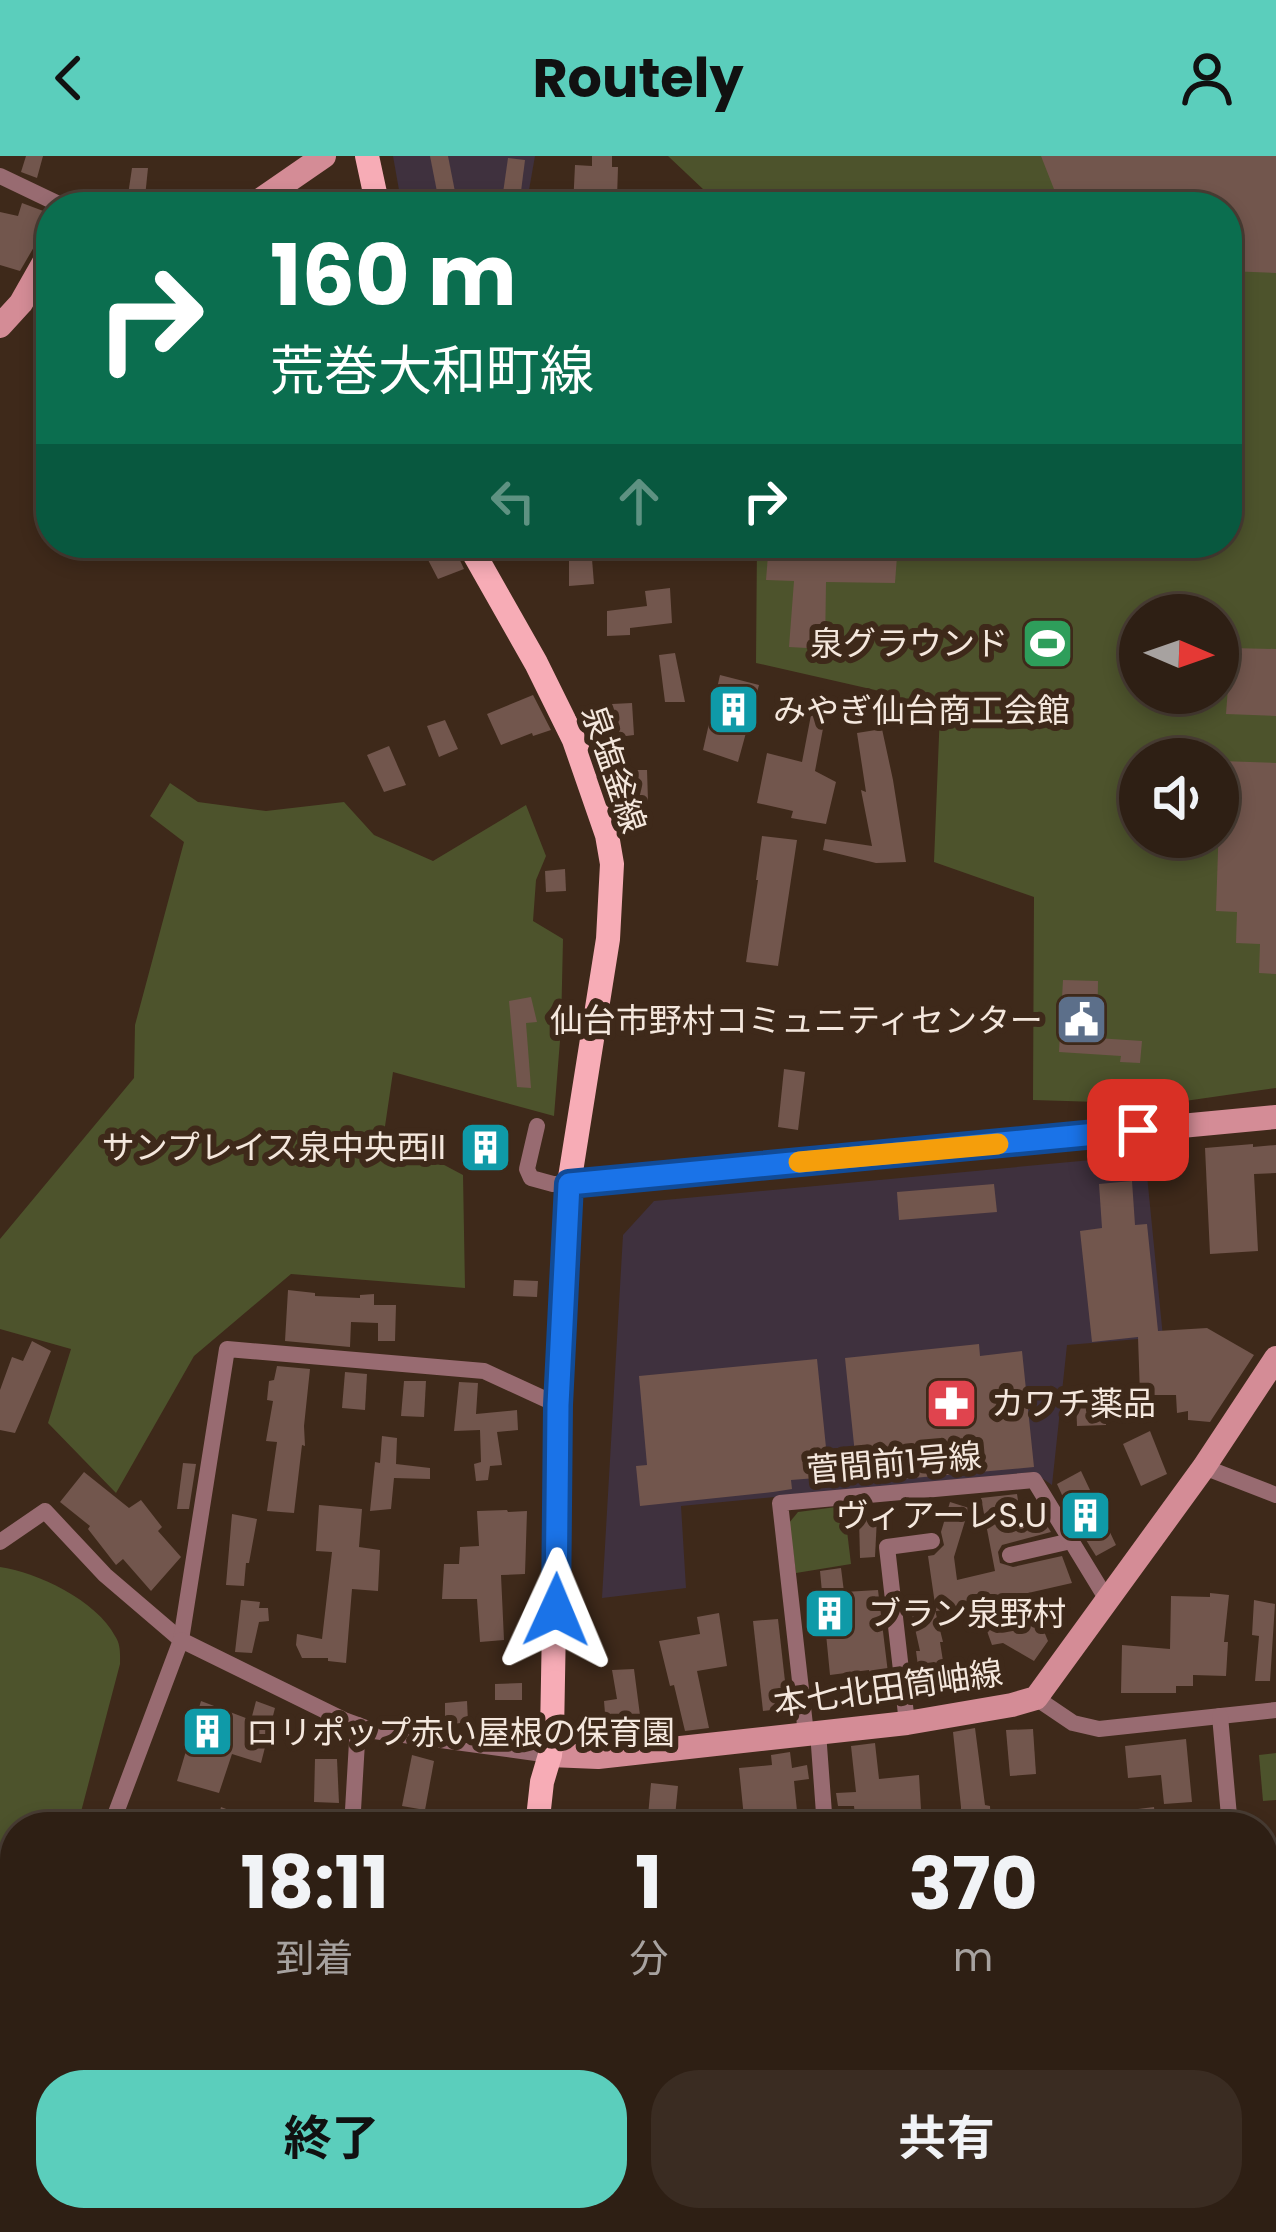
<!DOCTYPE html>
<html lang="ja">
<head>
<meta charset="utf-8">
<style>
  :root { --surface:#2e1f14; --page:#3a2c22; --text:#f1f3f6; --muted:#a7a2a0; --line:#493d34; --accent:#5bcebc }
  body { margin:0; font-family:Poppins,"Noto Sans JP",sans-serif; background:var(--page); color:var(--text); height:100vh; display:flex; flex-direction:column; font-size:45px; white-space:nowrap }
  * { box-sizing:border-box; margin:0 }
  p { font-size:39px; color:var(--muted) }
  .icon { flex:none; width:66px; height:66px; fill:none; stroke:currentColor; stroke-width:2; stroke-linecap:round; stroke-linejoin:round }
  .map { position:relative; flex:1; overflow:hidden }
  .side { position:absolute; left:0px; top:1656px; width:1278px; height:420px; display:flex; flex-direction:column; background:var(--surface); border-radius:48px 48px 0 0; box-shadow:0 6px 18px #0003,0 0 0 3px var(--line) }
  .side>* { flex:none }
  .guide { position:absolute; left:36px; top:36px; width:1206px; height:366px; border-radius:48px; box-shadow:0 6px 18px #0003,0 0 0 3px var(--line); background:#0b6e4f; color:#fff; overflow:hidden }
  .needle { width:78px; rotate:92deg }
  .controls { position:absolute; left:1119px; top:438px; display:grid; gap:24px }
  .controls a { display:grid; place-items:center; width:120px; height:120px; border-radius:50%; background:var(--surface); box-shadow:0 6px 18px #0003,0 0 0 3px var(--line); font-size:60px }
  .pin { position:absolute; display:grid; place-items:center; width:102px; height:102px; color:#fff; margin:-51px; border-radius:24px; box-shadow:0 6px 18px #0006 }
  .me { position:absolute; width:132px; margin:-66px; rotate:1deg; stroke-linejoin:round; filter:drop-shadow(0 0 9px #0008) }
  .turn { display:flex; align-items:center; gap:42px; height:252px; padding:0 36px; font-size:54px }
  .turn .icon { width:156px; height:156px; stroke-width:2.5 }
  .turn b { display:block; font-size:84px; line-height:102px }
  .lanes { display:flex; align-items:center; height:114px; padding:0 36px; background:#0003; justify-content:center; gap:60px; direction:ltr }
  .lanes .off { opacity:.35 }
  .eta { display:flex; justify-content:space-evenly; align-items:center; height:204px; text-align:center }
  .eta b { font-size:72px; font-weight:700; line-height:84px }
  .cta { display:flex; gap:24px; margin-top:auto; padding:24px 36px }
  .cta a { flex:1; height:138px; border-radius:48px; background:var(--accent); color:#111; font-size:48px; font-weight:700; line-height:138px; text-align:center }
  .cta a+a { background:var(--page); color:var(--text) }
  header { display:flex; justify-content:space-between; align-items:center; height:156px; padding:0 36px; background:var(--accent); color:#111; font-size:54px; font-weight:700 }
  .map>svg:first-child { display:block }
  .commercial { fill:#3f313e }
  .green { fill:#4d532c; fill-rule:evenodd }
  .building { fill:#72564d }
  .lines { fill:none; stroke-linecap:round; stroke-linejoin:round }
  .street { stroke:#986b71; stroke-width:16 }
  .secondary { stroke:#d48c96; stroke-width:24 }
  .primary { stroke:#f7acb6; stroke-width:24 }
  .route-casing { stroke:#114b97; stroke-width:30 }
  .route { stroke:#1a73e8; stroke-width:21 }
  .slow { stroke:#f59e0b; stroke-width:21 }
  .labels { text-anchor:middle; dominant-baseline:central; stroke-width:12; stroke-linejoin:round; paint-order:stroke }
  .poi-label { font-size:33px; fill:#f4e7dd; stroke:#3e291a; text-anchor:end }
  .street-label { font-size:33px; fill:#f4e7dd; stroke:#3e291a }
</style>
</head>
<body>
<header><svg class="icon" aria-label="back" viewBox="0 0 24 24"><path d="M15 5l-7 7 7 7"/></svg>Routely<svg class="icon" aria-label="person" viewBox="0 0 24 24"><circle cx="12" cy="8" r="4"/><path d="M4 21q1-7 8-7t8 7"/></svg></header>
<div class="map">
<svg width="1276" height="2076" viewBox="0 0 1276 2076">
  <rect width="100%" height="100%" fill="#3e291a"/>
  <!-- commercial -->
  <g class="commercial">
    <path d="M393,0H535L526,51H402Z"/>
    <path d="M1145,999L1163,1181L1067,1189L1052,1329L1033,1316L681,1350L686,1432L602,1442L623,1079L654,1045Z"/>
  </g>
  <!-- green -->
  <g class="green">
    <path d="M668,0H1276V932L1164,948L1033,944L1034,741L934,706L940,555L875,534L756,507L757,387H1227V51H722ZM1140,459H1218V537H1140ZM1140,603H1218V681H1140Z"/>
    <path d="M170,627L198,646L266,655L344,646L374,679L433,705L526,649L546,700L536,724L533,765L563,783L561,872L554,960L393,916L384,977L463,1019L465,1132L291,1118L194,1200L116,1337L48,1267L71,1193L0,1173V1083L134,922L135,869L184,686L150,660Z"/>
    <path d="M844,1350L851,1408L796,1417L789,1367L798,1356Z"/>
    <path d="M0,1411C37,1416 97,1445 115,1480C121,1489 120,1498 120,1508L77,1671H15V1763L0,1755Z"/>
    <path d="M1276,1597V1644L1263,1645L1259,1599Z"/>
  </g>
  <!-- building -->
  <g class="building">
    <path d="M26,0H43L37,22L21,16Z"/>
    <path d="M430,0H448L458,51H440Z"/>
    <path d="M592,0H612V11H618L617,42H605L604,51H573L575,9L592,10Z"/>
    <path d="M1041,0H1276V117L1227,115V51H1061Z"/>
    <path d="M508,2L525,4L519,51H501Z"/>
    <path d="M132,12H148L145,41L128,39Z"/>
    <path d="M22,47L46,56L38,84L20,115L0,109V56L18,60Z"/>
    <path d="M432,387H452L464,413L438,423L426,400L434,397Z"/>
    <path d="M769,387H898L895,427L826,426L825,493L789,491L794,425L766,424Z"/>
    <path d="M592,403L594,428L569,430V404Z"/>
    <path d="M670,432L672,467L630,472V479L607,480V455L647,450L645,435Z"/>
    <path d="M1231,492L1276,493V560L1226,558Z"/>
    <path d="M675,497L685,546H665L659,499Z"/>
    <path d="M720,519L759,529L738,606L703,594Z"/>
    <path d="M533,539L551,574L533,580L532,577L501,589L487,558Z"/>
    <path d="M632,547L634,579L611,582L612,548Z"/>
    <path d="M811,559L825,562L815,615L836,626L826,668L791,662L793,655L757,647L767,597L802,606Z"/>
    <path d="M445,564L458,593L439,601L427,570Z"/>
    <path d="M882,573L893,624L906,706L876,707L823,694L825,683L872,690L861,634L866,636L857,577Z"/>
    <path d="M389,590L406,629L384,636L367,599Z"/>
    <path d="M1221,605L1276,607V818L1259,817L1260,788L1236,787L1237,756L1216,755Z"/>
    <path d="M631,614H647L648,645H630Z"/>
    <path d="M762,680L797,684L778,810L746,806L758,724H756Z"/>
    <path d="M565,713L566,735L546,736L545,715Z"/>
    <path d="M1063,824L1098,825L1097,882L1142,885L1140,907L1120,906L1121,900L1059,896Z"/>
    <path d="M531,841L537,866L526,867L531,932L517,931L509,845Z"/>
    <path d="M784,913L805,916L798,974L778,971Z"/>
    <path d="M477,969L504,976L494,1014L466,1006Z"/>
    <path d="M1253,988V991L1276,989V1017L1254,1018L1258,1095L1210,1098L1205,992Z"/>
    <path d="M1132,1025L1135,1069L1147,1068L1158,1175L1207,1172L1254,1199L1210,1266L1188,1264V1255L1177,1257L1176,1239H1140L1138,1181L1092,1186L1080,1075L1102,1072L1099,1028Z"/>
    <path d="M994,1028L997,1056L899,1064L897,1036Z"/>
    <path d="M514,1124L538,1125L537,1141L513,1140Z"/>
    <path d="M288,1134L315,1137V1140L360,1142V1139L374,1138V1149H396L395,1185H378V1167L351,1166L350,1191L285,1185Z"/>
    <path d="M32,1185L51,1195L15,1277L0,1274V1234L12,1201L23,1205Z"/>
    <path d="M979,1188L980,1200L1022,1195L1034,1311L858,1327L845,1202Z"/>
    <path d="M817,1203L829,1321L791,1324L792,1333L773,1336L640,1350L636,1310L647,1309L639,1220Z"/>
    <path d="M277,1210L310,1213L304,1270L305,1290L302,1289L294,1357L267,1355L277,1286L266,1285L273,1245L267,1244L269,1225L274,1224Z"/>
    <path d="M345,1216L367,1218L365,1254L342,1252Z"/>
    <path d="M404,1225H426L424,1261L401,1260Z"/>
    <path d="M459,1226L478,1227L476,1258L517,1254L518,1274L497,1276L502,1309L490,1310L488,1324L476,1325L474,1308L481,1306L480,1274L454,1275Z"/>
    <path d="M1104,1243L1106,1269L1077,1270L1076,1244Z"/>
    <path d="M1150,1275L1167,1318L1141,1330L1123,1288Z"/>
    <path d="M382,1280L397,1282L396,1308L430,1312V1323L394,1322L391,1353L370,1355L375,1306L380,1307Z"/>
    <path d="M183,1307L196,1308L189,1353H177Z"/>
    <path d="M1081,1315L1116,1389L1096,1400L1073,1363L1057,1328Z"/>
    <path d="M84,1316L129,1352L141,1344L162,1371L158,1375L181,1401L151,1435L123,1403L116,1409L88,1373L90,1370L60,1346Z"/>
    <path d="M1017,1338L1021,1364L1040,1359L1051,1376L1002,1389L998,1396L1000,1407L1013,1411L1062,1400L1072,1427L1028,1437L1048,1485L1034,1505L1003,1487L992,1489L978,1450L936,1455L928,1400L934,1399L944,1389L941,1376L950,1346L969,1352L954,1401L957,1424L995,1415L981,1342Z"/>
    <path d="M319,1349L362,1353L359,1391L380,1394L378,1435L352,1433L346,1507L328,1505V1502H302L296,1489L297,1478L322,1483L332,1396L316,1395Z"/>
    <path d="M507,1354L508,1356L527,1355L525,1418L501,1419L504,1484L480,1486L477,1443H442L444,1408H459L460,1391L479,1390L477,1355Z"/>
    <path d="M232,1358L257,1363L249,1407H246L244,1430L226,1429Z"/>
    <path d="M859,1361H877L875,1401L860,1402Z"/>
    <path d="M841,1412L844,1436L878,1434L891,1542L874,1543L869,1514L830,1519L826,1478L815,1479L814,1436H822L820,1415Z"/>
    <path d="M1210,1437L1229,1439L1224,1486H1228L1226,1520L1193,1519V1530H1176V1537H1121L1122,1489L1170,1493L1171,1440L1210,1441Z"/>
    <path d="M241,1444L260,1446L259,1452H268L269,1465L259,1466L252,1497L235,1496Z"/>
    <path d="M1254,1444L1275,1448L1270,1525H1255L1259,1480L1252,1479Z"/>
    <path d="M935,1454L943,1486H940L948,1537L922,1540L916,1495H920L912,1459Z"/>
    <path d="M719,1457L727,1510L697,1515L709,1572L685,1575L674,1529L670,1530L659,1485L700,1478L697,1461Z"/>
    <path d="M778,1463L788,1552L763,1555L753,1465Z"/>
    <path d="M634,1513L641,1567L606,1570L604,1545L617,1543L612,1514Z"/>
    <path d="M522,1527V1544H495V1528Z"/>
    <path d="M201,1545L251,1564L256,1545L275,1552L261,1607L232,1598L219,1637L177,1625Z"/>
    <path d="M467,1545L468,1566L445,1569V1547Z"/>
    <path d="M975,1572L985,1649L990,1650L991,1671H961V1651L953,1576Z"/>
    <path d="M1033,1573L1036,1618L1010,1620L1006,1574Z"/>
    <path d="M1186,1583L1192,1646L1164,1648L1161,1619L1128,1622L1125,1590Z"/>
    <path d="M875,1587L879,1623L919,1619L922,1671H856L854,1650H838L836,1637L856,1636L851,1590Z"/>
    <path d="M790,1596L792,1612L807,1609L809,1623L794,1625L797,1655L811,1654L812,1671H792L790,1658L744,1662L739,1612L772,1609L771,1599Z"/>
    <path d="M412,1599L434,1605L425,1654L402,1650Z"/>
    <path d="M315,1603H337L339,1647L314,1646Z"/>
    <path d="M651,1627L678,1630L674,1671H647Z"/>
    <path d="M221,1651L242,1659L239,1671H216Z"/>
    <path d="M1154,1651L1156,1671H1116L1114,1656Z"/>
    <path d="M0,1882L15,1883V2061H57L56,2076H0Z"/>
    <path d="M581,2061H632L612,2076H592Z"/>
    <path d="M1164,2061H1182L1185,2076H1167Z"/>
    <path d="M1211,2061H1239L1241,2076H1213Z"/>
  </g>
  <g class="lines">
    <!-- street -->
    <g class="street">
      <path d="M0,20L65,51"/>
      <path d="M537,970L527,1013L531,1022L553,1028H569"/>
      <path d="M1204,1311L1276,1339"/>
      <path d="M0,1386L45,1355L105,1419L181,1484"/>
      <path d="M1010,1399L1071,1385"/>
      <path d="M181,1484L227,1193L484,1215L558,1249"/>
      <path d="M1036,1542L1073,1567L1099,1573L1276,1554"/>
      <path d="M1220,1560L1230,1671"/>
      <path d="M907,1567L887,1391L932,1385"/>
      <path d="M818,1576L825,1671"/>
      <path d="M806,1578L780,1347L1034,1324L1106,1442"/>
      <path d="M113,1671L114,1662L181,1484L344,1564L374,1575L550,1599"/>
      <path d="M352,1671L358,1569"/>
      <path d="M1263,1769L1276,1773"/>
      <path d="M881,2061C903,2076 926,2068 951,2061"/>
      <path d="M91,2076V2061"/>
      <path d="M834,2076L849,2061"/>
    </g>
    <!-- secondary -->
    <g class="secondary">
      <path d="M250,51L324,0"/>
      <path d="M0,170L21,147L51,94"/>
      <path d="M569,1028L1276,961"/>
      <path d="M550,1599L598,1601L907,1567L1012,1549L1036,1542L1204,1311L1276,1202"/>
    </g>
    <!-- primary -->
    <g class="primary">
      <path d="M367,0L378,51"/>
      <path d="M468,387L536,507L574,584L607,679L612,708L608,783L569,1028L565,1078L558,1249L552,1578L550,1599L542,1626L537,1671"/>
      <path d="M509,2076L510,2061"/>
    </g>
  </g>
  <g class="lines">
    <defs>
      <path id="route" d="M556,1454L558,1249L569,1028L1138,974"/>
    </defs>
    <!-- route casing -->
    <use href="#route" class="route-casing"/>
    <!-- route -->
    <use href="#route" class="route"/>
    <!-- slow -->
    <path class="slow" d="M799,1006L998,988"/>
  </g>
  <!-- icons -->
  <defs>
    <symbol id="stadium-square" viewBox="-11 -11 22 22"><rect x="-9" y="-9" width="18" height="18" rx="4" fill="#2e9e5b" stroke="#3e291a"/><path d="M0-5a6.5 5 0 1 0 0 10a6.5 5 0 1 0 0-10ZM-3.5-1.8h7v3.6h-7Z" fill="#fff"/></symbol>
    <symbol id="building-square" viewBox="-11 -11 22 22"><rect x="-9" y="-9" width="18" height="18" rx="4" fill="#0f9aa8" stroke="#3e291a"/><path d="M-4-6H4V6H1V3H-1V6H-4ZM-2.5-4.3h1.7v1.8h-1.7ZM.8-4.3h1.7v1.8H.8ZM-2.5-1h1.7V.8h-1.7ZM.8-1h1.7V.8H.8Z" fill="#fff"/></symbol>
    <symbol id="civic-square" viewBox="-11 -11 22 22"><rect x="-9" y="-9" width="18" height="18" rx="4" fill="#5c6f8a" stroke="#3e291a"/><path d="M-.6-6.5H3V-4.5H.6V-3L4-1V1h2V6H-6V1h2V-1L-.6-3ZM-1.2 2.5V6h2.4V2.5Z" fill="#fff"/></symbol>
    <symbol id="pharmacy-square" viewBox="-11 -11 22 22"><rect x="-9" y="-9" width="18" height="18" rx="4" fill="#e0444e" stroke="#3e291a"/><path d="M-2-6h4v4h4v4h-4v4h-4v-4h-4v-4h4Z" fill="#fff"/></symbol>
  </defs>
  <g fill-rule="evenodd">
    <use href="#stadium-square" x="1018" y="458" width="59" height="59"/>
    <use href="#building-square" x="704" y="524" width="59" height="59"/>
    <use href="#civic-square" x="1052" y="834" width="59" height="59"/>
    <use href="#building-square" x="456" y="962" width="59" height="59"/>
    <use href="#pharmacy-square" x="922" y="1218" width="59" height="59"/>
    <use href="#building-square" x="1056" y="1330" width="59" height="59"/>
    <use href="#building-square" x="800" y="1428" width="59" height="59"/>
    <use href="#building-square" x="178" y="1546" width="59" height="59"/>
  </g>
  <g class="labels">
    <!-- poi labels -->
    <g class="poi-label">
      <text x="1008" y="487">泉グラウンド</text>
      <text x="773" y="554" text-anchor="start">みやぎ仙台商工会館</text>
      <text x="1043" y="864">仙台市野村コミュニティセンター</text>
      <text x="446" y="991">サンプレイス泉中央西II</text>
      <text x="991" y="1247" text-anchor="start">カワチ薬品</text>
      <text x="1047" y="1359">ヴィアーレS.U</text>
      <text x="868" y="1457" text-anchor="start">ブラン泉野村</text>
      <text x="246" y="1576" text-anchor="start">ロリポップ赤い屋根の保育園</text>
    </g>
    <!-- street labels -->
    <g class="street-label">
      <text transform="translate(614 613) rotate(71)">泉塩釜線</text>
      <text transform="translate(894 1307) rotate(-5)">菅間前1号線</text>
      <text transform="translate(888 1532) rotate(-8)">本七北田筒岫線</text>
    </g>
  </g>
</svg>
<div class="controls">
<a><svg class="needle" viewBox="-14 -14 28 28"><path d="M0-13l5 13h-10z" fill="#e53935"/><path d="M0 13l5-13h-10z" fill="#a7a2a0"/></svg></a>
<a><svg class="icon" aria-label="sound" viewBox="0 0 24 24"><path d="M4 9h4l5-4v14l-5-4H4zM17 9q2 3 0 6"/></svg></a>
</div>
<div class="pin" style="left:1138px;top:974px;background:#d93025"><svg class="icon" aria-label="arrive" viewBox="0 0 24 24"><path d="M6 21V4h12l-3 4 3 4H6"/></svg></div>
<svg class="me" style="left:556px;top:1454px" viewBox="-20 -20 40 40"><path d="M0-17L14 15 0 8-14 15z" fill="#1a73e8" stroke="#fff" stroke-width="4"/></svg>
<div class="guide">
<div class="turn"><svg class="icon" aria-label="right" viewBox="0 0 24 24"><path d="M7 20v-9h11M14 6l5 5-5 5"/></svg><div><b>160 m</b>荒巻大和町線</div></div>
<div class="lanes"><svg class="icon off" aria-label="left" viewBox="0 0 24 24"><path d="M17 20v-9H6M10 6l-5 5 5 5"/></svg><svg class="icon off" aria-label="ahead" viewBox="0 0 24 24"><path d="M12 20V5M6 11l6-6 6 6"/></svg><svg class="icon" aria-label="right" viewBox="0 0 24 24"><path d="M7 20v-9h11M14 6l5 5-5 5"/></svg></div>
</div>
<section class="side">
<div class="eta">
<div><b>18:11</b><p>到着</p></div>
<div><b>1</b><p>分</p></div>
<div><b>370</b><p>m</p></div>
</div>
<div class="cta"><a>終了</a><a>共有</a></div>
</section>
</div>
</body>
</html>
